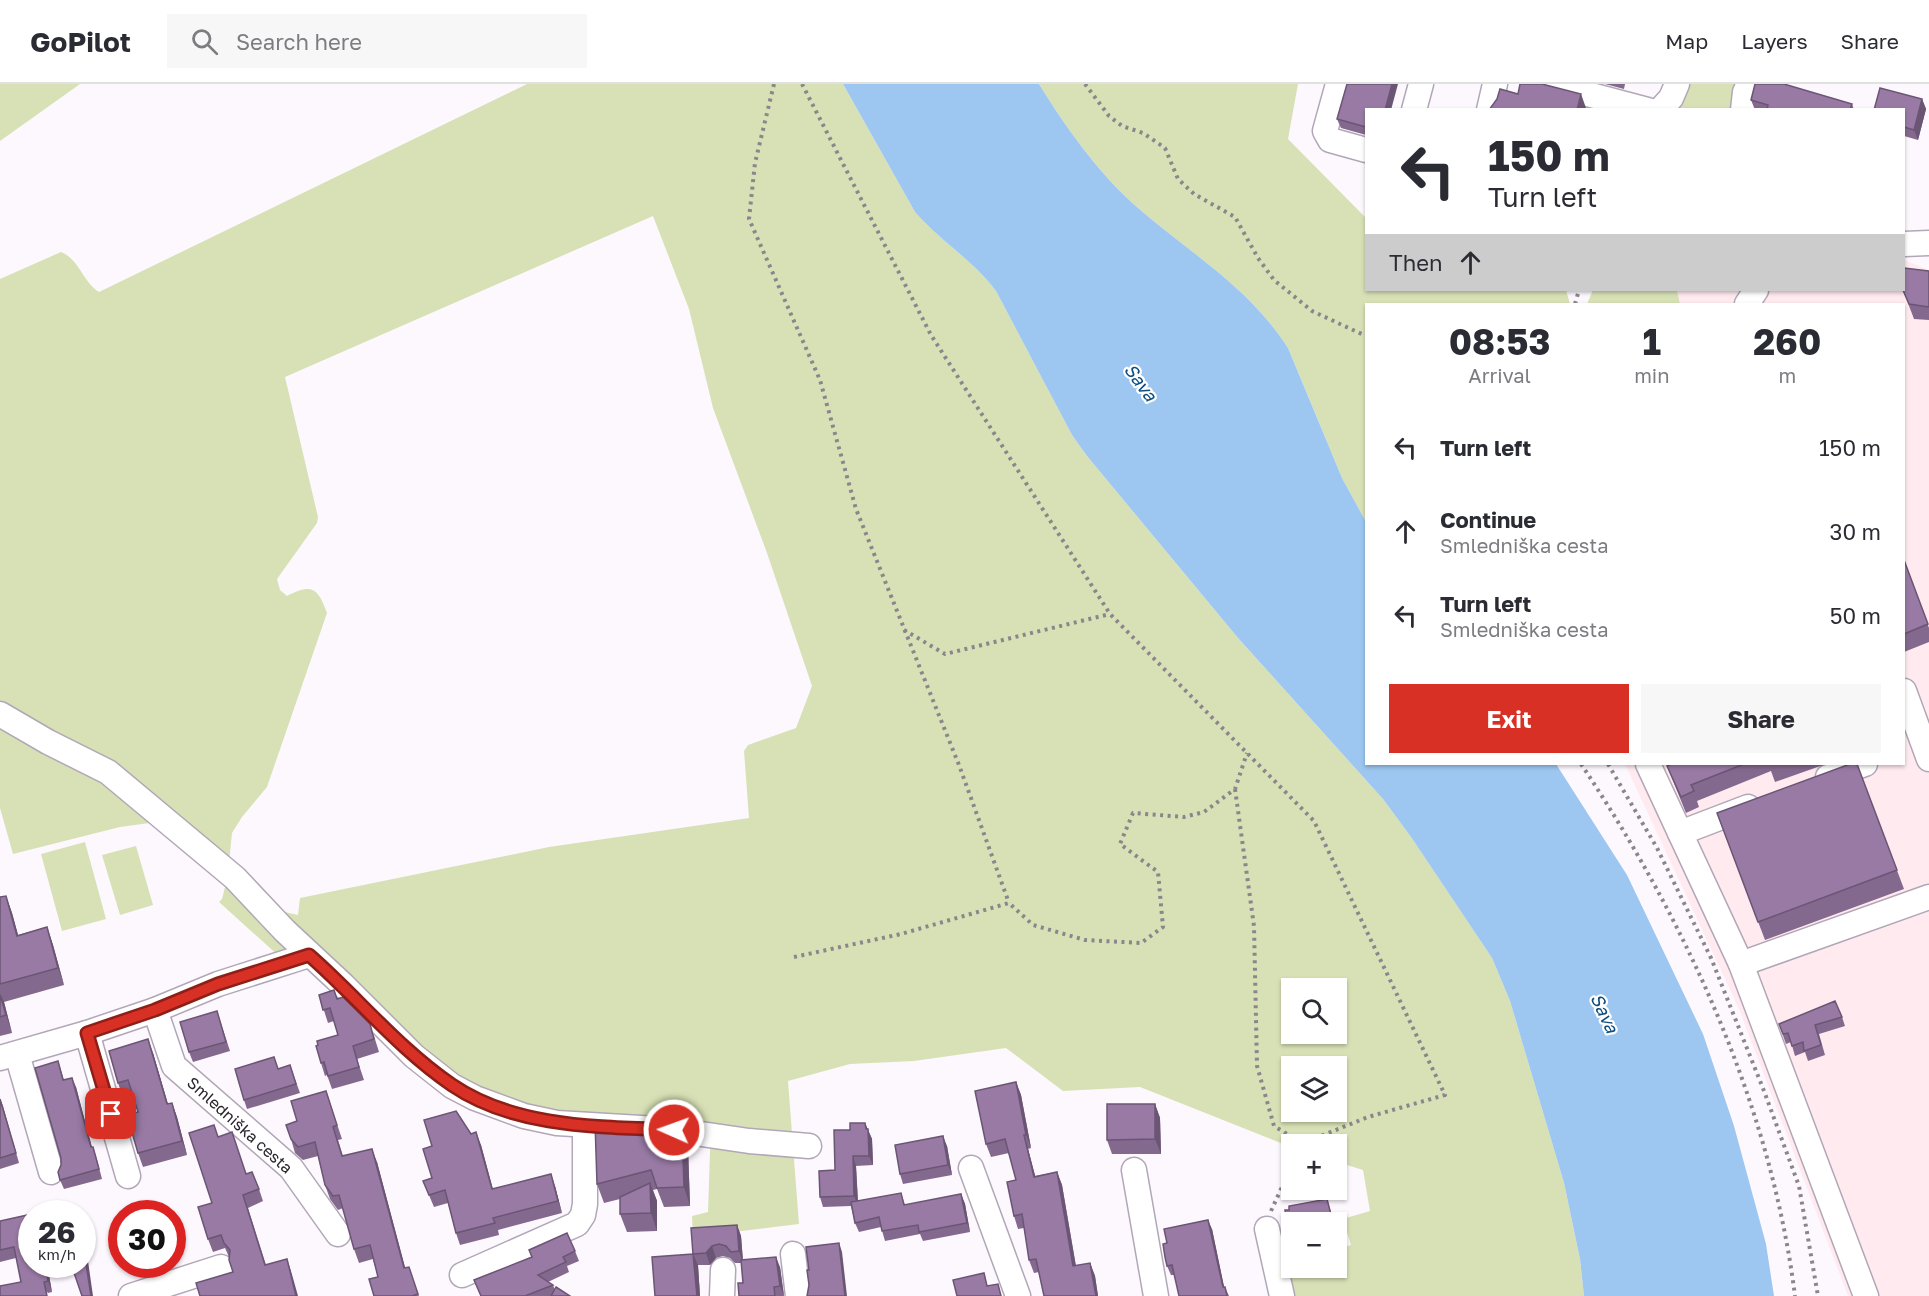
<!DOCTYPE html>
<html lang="en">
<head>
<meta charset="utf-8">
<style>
  :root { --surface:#fff; --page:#f7f7f7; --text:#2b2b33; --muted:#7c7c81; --line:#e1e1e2; --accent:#d93025 }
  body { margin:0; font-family:"Golos Text",sans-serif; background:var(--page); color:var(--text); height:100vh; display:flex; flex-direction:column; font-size:22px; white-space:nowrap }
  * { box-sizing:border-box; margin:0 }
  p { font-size:20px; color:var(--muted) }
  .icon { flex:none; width:33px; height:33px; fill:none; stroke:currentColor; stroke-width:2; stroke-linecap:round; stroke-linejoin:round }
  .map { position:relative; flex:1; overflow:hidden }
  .details { position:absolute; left:1365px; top:219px; width:540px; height:462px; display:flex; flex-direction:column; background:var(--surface); border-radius:0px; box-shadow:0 2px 4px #0004 }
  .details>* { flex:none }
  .top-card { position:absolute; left:1365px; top:24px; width:540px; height:183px; border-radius:0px; box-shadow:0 2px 4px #0004; background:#fff; color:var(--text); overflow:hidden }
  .tools { position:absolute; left:1281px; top:894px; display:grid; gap:12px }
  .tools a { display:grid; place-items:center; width:66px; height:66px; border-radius:0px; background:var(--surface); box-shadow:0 2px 4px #0004; font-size:30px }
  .speed { position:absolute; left:18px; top:1116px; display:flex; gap:12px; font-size:30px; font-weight:700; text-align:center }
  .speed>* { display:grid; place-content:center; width:78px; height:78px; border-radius:50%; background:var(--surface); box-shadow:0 2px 4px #0004; line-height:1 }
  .speed small { font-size:15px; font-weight:400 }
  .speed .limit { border:9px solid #d22; background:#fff; color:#111 }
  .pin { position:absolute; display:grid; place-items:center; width:51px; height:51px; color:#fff; margin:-26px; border-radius:12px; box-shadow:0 3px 9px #0006 }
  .me { position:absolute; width:66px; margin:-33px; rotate:272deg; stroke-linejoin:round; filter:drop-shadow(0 0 4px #0008) }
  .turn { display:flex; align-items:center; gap:21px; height:126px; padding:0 24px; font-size:27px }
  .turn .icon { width:78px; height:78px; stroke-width:2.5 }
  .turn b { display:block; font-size:42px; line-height:51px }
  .then { display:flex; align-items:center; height:57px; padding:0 24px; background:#0003; gap:12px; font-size:22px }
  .eta { display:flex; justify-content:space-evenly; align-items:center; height:102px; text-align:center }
  .eta b { font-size:36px; font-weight:700; line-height:42px }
  .action { display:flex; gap:12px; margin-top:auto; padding:12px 24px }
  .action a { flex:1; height:69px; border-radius:0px; background:var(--accent); color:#fff; font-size:24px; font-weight:700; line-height:69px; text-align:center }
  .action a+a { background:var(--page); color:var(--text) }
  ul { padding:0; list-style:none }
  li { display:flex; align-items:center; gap:18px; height:84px; padding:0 24px }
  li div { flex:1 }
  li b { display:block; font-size:22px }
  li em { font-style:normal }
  header { display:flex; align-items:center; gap:36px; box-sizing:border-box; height:84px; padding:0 30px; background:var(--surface); border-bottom:2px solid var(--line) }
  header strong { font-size:28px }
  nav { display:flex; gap:33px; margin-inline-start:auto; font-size:21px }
  .search { width:420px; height:54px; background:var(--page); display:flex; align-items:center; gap:15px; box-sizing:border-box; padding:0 21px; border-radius:0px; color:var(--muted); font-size:22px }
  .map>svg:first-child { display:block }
  .industrial { fill:#ffeaef }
  .green { fill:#d8e1b6; fill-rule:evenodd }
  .water { fill:#9dc7f0 }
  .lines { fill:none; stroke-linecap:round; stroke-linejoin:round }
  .minor-casing { stroke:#b2a7b7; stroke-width:27 }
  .path { stroke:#8b868c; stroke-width:4; stroke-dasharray:3 4.5; stroke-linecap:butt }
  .minor { stroke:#fff; stroke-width:24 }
  .wall { fill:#84698e }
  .shaded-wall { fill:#6b5574 }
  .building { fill:#997aa5; stroke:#6b5574; stroke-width:1.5 }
  .route-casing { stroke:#8d1f18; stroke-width:15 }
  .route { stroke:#d93025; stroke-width:10 }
  .labels { text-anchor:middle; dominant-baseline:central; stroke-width:4.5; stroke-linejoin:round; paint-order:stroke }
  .street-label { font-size:16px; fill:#2a262c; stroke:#fff }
  .water-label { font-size:18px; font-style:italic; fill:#0d4d7f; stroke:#fff }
</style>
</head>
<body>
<header>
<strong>GoPilot</strong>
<div class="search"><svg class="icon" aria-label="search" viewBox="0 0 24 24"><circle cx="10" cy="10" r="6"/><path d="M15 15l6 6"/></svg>Search here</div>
<nav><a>Map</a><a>Layers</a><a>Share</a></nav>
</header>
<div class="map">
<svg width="1929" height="1212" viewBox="0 0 1929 1212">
  <rect width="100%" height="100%" fill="#fdf8fe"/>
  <!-- industrial -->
  <path class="industrial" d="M1904,176L1929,186V1212H1848L1739,925L1625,680H1904V220H1680L1677,206H1904Z"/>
  <!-- green -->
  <g class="green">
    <path d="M0,0H80L0,57Z"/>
    <path d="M527,0H843L915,128C940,157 974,177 996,207L1072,351L1087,372L1238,554L1383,715L1411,753L1492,874L1510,917L1564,1099L1580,1175L1584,1212H1289L1282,1178L1291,1175L1292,1184H1336L1337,1165L1351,1161L1343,1135L1370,1127L1363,1086L1337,1078L1336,1060H1292L1291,1063L1140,1003L1063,1007L1006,964L914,977L850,980L788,997L799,1140L693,1153L692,1132L708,1128L711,1038L554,1032L451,996L315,873L281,874L219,818L222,815L227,795L285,828L298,831L300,814L549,763L749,734L744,667L748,661L796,644L812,602L767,469L713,324L689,225L653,132L285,293L318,433L317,439L277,495L280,506L287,512C312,499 318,504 327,529L267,703L242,733L232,749L229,779L0,624V195L61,168C79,175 83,198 99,208ZM1292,904H1336V950H1292ZM1292,982H1336V1028H1292Z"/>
    <path d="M1039,0H1298L1288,55L1366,134V206H1566L1570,220H1366V438L1342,394L1288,264C1249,203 1191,170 1138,124C1098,89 1067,45 1039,0Z"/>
    <path d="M1684,0H1742L1732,25L1672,26Z"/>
    <path d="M1593,206H1677L1680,220H1587Z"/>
    <path d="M0,635L76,676L157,738L120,743L13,770L0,724Z"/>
    <path d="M85,758L106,835L62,847L41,770Z"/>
    <path d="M136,762L153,821L120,831L102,771Z"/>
  </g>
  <!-- water -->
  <path class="water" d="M843,0H1039C1067,45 1098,89 1138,124C1191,170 1249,203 1288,264L1342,394L1366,438V680H1556L1627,791L1703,950L1734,1042L1766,1160L1774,1212H1584L1580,1175L1564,1099L1510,917L1492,874L1411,753L1383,715L1238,554L1087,372L1072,351L996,207C974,177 940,157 915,128Z"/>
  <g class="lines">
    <defs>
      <g id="minor">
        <path d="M1338,0L1325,47L1330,56L1366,66"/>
        <path d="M1549,0L1648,26"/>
        <path d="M1414,26L1421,0"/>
        <path d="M1489,26L1495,0"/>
        <path d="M1660,26L1671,14L1677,0"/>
        <path d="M1743,26L1745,8L1749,0"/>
        <path d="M1904,160L1929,159"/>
        <path d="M1747,220L1756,206"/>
        <path d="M1904,607L1929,675"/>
        <path d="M0,630L48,658L108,688L235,794L285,847L343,901L414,972L452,1002L475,1014L524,1032L557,1039L674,1046L749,1057L809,1062"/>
        <path d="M1648,680L1741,880L1866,1212"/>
        <path d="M1828,693L1865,680"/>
        <path d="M1680,749L1748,723"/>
        <path d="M1741,880L1929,813"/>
        <path d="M155,926L174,982L291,1084L338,1150"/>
        <path d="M87,949L128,1092"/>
        <path d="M17,970L51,1088"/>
        <path d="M0,974L87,949L155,926L218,900L309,871"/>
        <path d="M971,1084L1018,1212"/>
        <path d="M1134,1086L1156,1212"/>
        <path d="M1267,1145L1282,1212"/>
        <path d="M793,1170L798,1212"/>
        <path d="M462,1191L577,1140L583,1131L585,1120V1041"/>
        <path d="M131,1212L221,1183"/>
        <path d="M722,1212L723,1186"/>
      </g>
    </defs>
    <!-- minor casing -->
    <use href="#minor" class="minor-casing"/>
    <!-- path -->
    <g class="path">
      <path d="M774,0L755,79L749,135L820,296L856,425L959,681L1009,819"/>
      <path d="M802,0L931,251L1110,530L1314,737L1445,1011L1368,1033L1301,1060"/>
      <path d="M1085,0L1109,32L1122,42L1143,49L1165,64L1178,95L1194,110L1235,133L1258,174L1274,196L1312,227L1366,252"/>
      <path d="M1575,220L1579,206"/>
      <path d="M904,546L945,570L1110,530"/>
      <path d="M1581,680C1686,837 1771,1022 1795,1212"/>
      <path d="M1608,680L1657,764L1711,874L1764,1007L1799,1102L1818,1212"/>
      <path d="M1235,705L1254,842L1257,982L1274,1042L1302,1059"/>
      <path d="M794,873L901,850L1009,819L1033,841L1085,856L1141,859L1163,843L1158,788L1120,760L1133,729L1184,733L1204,728L1235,705L1247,669"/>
      <path d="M1271,1127L1292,1081"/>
    </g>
    <!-- minor -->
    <use href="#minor" class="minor"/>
  </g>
  <!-- wall -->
  <g class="wall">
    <path d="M1605,0H1625L1624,5Z"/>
    <path d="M1922,15L1926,25L1918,56L1904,52V26Z"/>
    <path d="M1751,16L1852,20L1854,26H1755Z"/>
    <path d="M1366,26V51L1341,44L1337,35Z"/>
    <path d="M1929,187V236L1914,235L1903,206Z"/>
    <path d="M1904,476L1929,544V558L1904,568Z"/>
    <path d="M1672,680H1826L1775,698L1771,687L1697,717L1699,723L1686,729L1667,682Z"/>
    <path d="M1857,680L1904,805L1765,856L1717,729Z"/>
    <path d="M6,812L12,829L18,851L47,843L53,861L64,901L4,918L12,949L0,952V813Z"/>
    <path d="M319,911L337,915L374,952L379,968L357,975L364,996L332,1005L327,991L325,992L321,979L318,961L338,951L334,937L328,939Z"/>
    <path d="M217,927L230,967L193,978L189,968Z"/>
    <path d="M1842,933L1845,942L1819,950L1825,971L1808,977L1805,968L1795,972L1791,958L1786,960L1779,940Z"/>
    <path d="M153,969L168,1020L172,1019L177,1033L187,1071L143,1083L138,1069V1028L132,1010L123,1013L118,999Z"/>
    <path d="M58,977L64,996L76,1003L92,1063H93L96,1072L102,1095L64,1105L60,1096L61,1081Z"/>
    <path d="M290,981L300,1009L247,1025L244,1016L278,985Z"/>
    <path d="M1016,998L1021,1011L1031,1064L1028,1065L1035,1092L1057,1088L1062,1101L1076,1182L1090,1179L1095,1192L1098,1212H1044L1039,1188L1034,1189L1029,1176L1024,1144L1018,1145L1014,1132L1016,1096L1009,1069L991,1073L986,1060Z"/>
    <path d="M326,1007L342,1055L338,1056L343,1072L377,1078L405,1184L409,1183L419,1212H374L378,1193L373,1175L359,1179L354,1165L343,1124L338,1126L330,1115L325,1101L318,1072L303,1076L295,1069L291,1055L297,1037Z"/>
    <path d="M0,1015L19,1079L0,1085Z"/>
    <path d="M1155,1020L1160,1034L1161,1070H1112L1107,1056Z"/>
    <path d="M865,1039L872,1055L873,1081L856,1082L858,1117L901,1109L905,1121L961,1110L965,1120L970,1148L923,1157L920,1150L885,1157L881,1143L859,1148L855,1139L851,1122L823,1123L820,1113L835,1086L850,1046Z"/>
    <path d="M682,1044L688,1063L690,1122L664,1123L657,1105L653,1106L657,1117V1147L627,1148L620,1130V1115L604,1119L597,1100Z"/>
    <path d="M471,1050L481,1061L493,1105L555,1102L562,1129L498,1146L499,1151L460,1161L456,1149L448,1119L434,1123L423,1097L432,1094Z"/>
    <path d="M218,1053L259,1105L263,1117L248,1124L266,1181L291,1187L233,1188L229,1173L225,1164L213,1168L208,1155Z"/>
    <path d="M947,1062L952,1091L903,1100L900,1090Z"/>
    <path d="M1327,1115L1332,1131L1337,1130L1341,1140L1343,1154L1336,1155V1138H1292L1291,1155L1288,1145L1285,1126H1289V1122Z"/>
    <path d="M0,1137L32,1180H47L52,1208L48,1209L16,1174L0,1178Z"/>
    <path d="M737,1141L741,1152L743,1176L780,1183L784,1212H739L743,1199L741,1179H735L730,1174L723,1172L716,1174L710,1181H698L700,1212H655L693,1170Z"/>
    <path d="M1212,1145L1224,1203H1225L1229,1212H1179L1175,1191H1171L1167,1182Z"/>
    <path d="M529,1166L575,1167L579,1177L567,1182L569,1188L548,1198L553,1201L555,1206L570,1212H480L532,1173Z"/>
    <path d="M172,1168L176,1179L172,1180Z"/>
    <path d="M143,1180H172L146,1189Z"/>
  </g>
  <!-- shaded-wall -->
  <g class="shaded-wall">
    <path d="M1392,0H1398L1391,26H1385Z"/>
    <path d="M1581,10L1586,24V26H1577Z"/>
    <path d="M1922,15L1926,25L1918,56L1914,46Z"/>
    <path d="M6,812L12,829L23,869L17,852Z"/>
    <path d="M47,843L53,861L64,901L58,884Z"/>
    <path d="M0,909L4,918L12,949L6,931Z"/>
    <path d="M148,955L153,969L172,1034L167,1020Z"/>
    <path d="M72,994L76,1003L94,1073L91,1063Z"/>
    <path d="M1016,998L1021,1011L1031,1064L1026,1051Z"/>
    <path d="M0,1015L3,1022L19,1079L16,1069Z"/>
    <path d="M172,1019L177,1033L187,1071L182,1057Z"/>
    <path d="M1155,1020L1160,1034L1161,1070L1155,1055Z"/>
    <path d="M865,1039L872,1055L873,1081L869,1072Z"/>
    <path d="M682,1044L688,1063L690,1122L684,1103Z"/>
    <path d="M476,1048L481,1061L496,1118L492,1105Z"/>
    <path d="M1024,1051L1028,1065L1039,1106L1034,1093Z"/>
    <path d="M943,1052L947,1062L952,1091L948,1081Z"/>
    <path d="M372,1065L377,1078L409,1198L404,1184Z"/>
    <path d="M853,1072L856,1082L858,1121L854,1112Z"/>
    <path d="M1057,1088L1062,1101L1078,1195L1073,1182Z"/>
    <path d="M551,1090L555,1102L562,1129L558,1117Z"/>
    <path d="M650,1099L657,1117V1147L651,1129Z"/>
    <path d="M961,1110L965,1120L970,1148L967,1139Z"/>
    <path d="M1337,1130L1341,1140L1343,1154L1340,1144Z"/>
    <path d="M1208,1136L1212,1145L1226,1212L1223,1203Z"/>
    <path d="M737,1141L741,1152L743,1179L739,1167Z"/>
    <path d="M839,1159L842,1168L847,1212H845Z"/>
    <path d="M83,1161L87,1170L93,1212H91Z"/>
    <path d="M712,1162L716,1174L710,1181L706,1169Z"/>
    <path d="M693,1170L698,1181L700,1212H697Z"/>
    <path d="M776,1173L780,1183L784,1212L780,1202Z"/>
    <path d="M287,1175L291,1187L298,1212H296Z"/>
    <path d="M1090,1179L1095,1192L1098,1212H1096Z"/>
    <path d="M45,1180H47L52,1208L48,1197Z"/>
  </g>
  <!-- building -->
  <g class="building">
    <path d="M1347,0H1392L1385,26H1366V43L1337,35Z"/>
    <path d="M1520,0H1542L1581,10L1577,26H1489L1497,15L1500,5L1518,10Z"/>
    <path d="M1755,0H1784L1852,20L1850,26H1767L1768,21L1751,16Z"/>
    <path d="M1880,4L1922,15L1914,46L1904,43V26H1874Z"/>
    <path d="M1904,184L1929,187V223L1909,220L1903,206Z"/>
    <path d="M1904,476L1928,540L1904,550Z"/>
    <path d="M1672,680H1744L1691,701L1694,707L1681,713L1667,682Z"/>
    <path d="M1850,680H1857L1897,786L1758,838L1717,729Z"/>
    <path d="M6,812L17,852L47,843L58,884L0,900V813Z"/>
    <path d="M334,906L337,915L343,913L370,940L374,955L353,962L359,983L328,992L324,978L321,979L316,962L318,961L317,957L338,951L330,924L323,926L319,911Z"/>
    <path d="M0,911L6,931L0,933Z"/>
    <path d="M1835,917L1842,933L1815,941L1821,961L1804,967L1803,958L1792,962L1788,949L1783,950L1779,940Z"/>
    <path d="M217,927L226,958L189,968L180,938Z"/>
    <path d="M148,955L167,1020L172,1019L182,1057L138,1069L127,1031L138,1028L128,996L118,999L109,967Z"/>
    <path d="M274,973L278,985L290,981L296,1000L244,1016L235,985Z"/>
    <path d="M58,977L63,996L72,994L91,1063H93L99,1085L60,1096L58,1088L61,1081V1074L35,984Z"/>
    <path d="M1016,998L1026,1051H1024L1034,1093L1057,1088L1073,1182L1090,1179L1096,1212H1044L1036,1175L1029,1176L1022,1130L1014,1132L1007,1098L1016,1096L1005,1055L986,1060L975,1007Z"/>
    <path d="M326,1007L337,1041L333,1043L342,1072L372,1065L404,1184L409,1183L418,1210L412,1212H374L369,1195L378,1193L370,1161L354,1165L339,1111L333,1112L325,1101L315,1058L298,1063L291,1055L286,1041L297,1037L291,1017Z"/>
    <path d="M0,1015L16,1069L0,1074Z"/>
    <path d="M1107,1020H1155V1055L1107,1056Z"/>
    <path d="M456,1027L471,1050L476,1048L492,1105L551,1090L558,1117L493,1134L495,1139L456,1149L445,1106L429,1111L423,1097L432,1094L423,1065L432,1062L424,1036Z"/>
    <path d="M595,1038L682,1044L684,1103L657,1104L651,1086L597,1100Z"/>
    <path d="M850,1039H865L866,1045H868L869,1072H853L854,1112L820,1113L819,1087L835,1086L834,1046H850Z"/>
    <path d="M214,1041L218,1053L232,1048L246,1090L252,1088L259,1105L243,1111L265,1181L287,1175L296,1212H200L196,1199L233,1188L229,1176L230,1166L224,1159L221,1151L208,1155L198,1123L212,1119L189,1049Z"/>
    <path d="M943,1052L948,1081L900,1090L895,1061Z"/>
    <path d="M650,1099L651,1129L620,1130V1113Z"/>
    <path d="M901,1109L904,1121L961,1110L967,1139L919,1148L918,1141L882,1147L879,1133L855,1139L851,1118Z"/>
    <path d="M1327,1115L1331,1131L1337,1130L1340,1144L1336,1145V1138H1292V1145H1288L1285,1126H1289V1122Z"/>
    <path d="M32,1130V1180H45L48,1197L44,1198L47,1212H0V1202L21,1198L14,1163L0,1166V1137Z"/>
    <path d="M1208,1136L1223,1203H1225L1227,1212H1179L1172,1181L1167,1182L1165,1173L1163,1160L1167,1159L1164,1145Z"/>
    <path d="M737,1141L739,1167L731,1168L726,1162L719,1160L712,1162L706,1169L693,1170L697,1212H655L652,1173L693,1170L691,1144Z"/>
    <path d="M567,1149L575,1167L563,1173L566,1178L538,1191L553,1201L525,1212H481L474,1196L532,1173L529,1166Z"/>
    <path d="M839,1159L845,1212H807L809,1201L807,1186H809L806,1163Z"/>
    <path d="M82,1161H83L91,1212H82L71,1180H82Z"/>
    <path d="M776,1173L780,1202L774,1203L775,1212H739L738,1199H743L741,1176Z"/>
    <path d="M984,1189L987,1202L998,1200L1001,1212H957L953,1196Z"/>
    <path d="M556,1203L570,1212H551Z"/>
  </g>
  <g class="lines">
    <defs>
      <path id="route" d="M111,1030L87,949L155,926L218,900L309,871C357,913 399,965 452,1001C515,1044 600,1043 674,1046"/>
    </defs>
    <!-- route casing -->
    <use href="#route" class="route-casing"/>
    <!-- route -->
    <use href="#route" class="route"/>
  </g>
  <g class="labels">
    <!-- street labels -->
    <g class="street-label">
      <text transform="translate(240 1041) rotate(42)">Smledniška cesta</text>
    </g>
    <!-- water labels -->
    <g class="water-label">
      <text transform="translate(1141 298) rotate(54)">Sava</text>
      <text transform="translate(1605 929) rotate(65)">Sava</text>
    </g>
  </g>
</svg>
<div class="tools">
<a><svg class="icon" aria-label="search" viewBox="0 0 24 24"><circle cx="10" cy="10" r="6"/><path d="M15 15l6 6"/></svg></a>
<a><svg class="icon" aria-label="layers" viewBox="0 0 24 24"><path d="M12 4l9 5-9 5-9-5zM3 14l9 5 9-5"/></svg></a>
<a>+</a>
<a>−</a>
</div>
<div class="speed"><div>26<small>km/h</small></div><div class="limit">30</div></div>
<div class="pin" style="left:111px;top:1030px;background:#d93025"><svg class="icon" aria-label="arrive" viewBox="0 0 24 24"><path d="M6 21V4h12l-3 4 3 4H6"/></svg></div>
<svg class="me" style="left:674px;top:1046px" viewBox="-20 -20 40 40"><circle r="17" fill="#d93025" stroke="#fff" stroke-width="3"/><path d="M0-11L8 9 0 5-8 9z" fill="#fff"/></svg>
<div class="top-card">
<div class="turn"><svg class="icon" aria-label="left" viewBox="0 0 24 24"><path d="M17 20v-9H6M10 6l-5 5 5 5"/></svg><div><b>150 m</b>Turn left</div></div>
<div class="then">Then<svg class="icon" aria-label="ahead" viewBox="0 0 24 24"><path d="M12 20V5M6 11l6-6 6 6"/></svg></div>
</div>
<section class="details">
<div class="eta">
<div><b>08:53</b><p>Arrival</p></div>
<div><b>1</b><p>min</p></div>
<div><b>260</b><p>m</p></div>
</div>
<ul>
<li><svg class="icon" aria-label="left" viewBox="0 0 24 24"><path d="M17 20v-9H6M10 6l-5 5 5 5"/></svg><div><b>Turn left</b></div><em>150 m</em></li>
<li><svg class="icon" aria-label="ahead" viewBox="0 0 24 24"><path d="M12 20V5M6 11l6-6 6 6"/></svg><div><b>Continue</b><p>Smledniška cesta</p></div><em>30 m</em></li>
<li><svg class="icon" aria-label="left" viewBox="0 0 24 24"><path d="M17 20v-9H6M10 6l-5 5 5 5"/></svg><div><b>Turn left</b><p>Smledniška cesta</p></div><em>50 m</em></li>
</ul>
<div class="action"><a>Exit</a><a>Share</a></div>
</section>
</div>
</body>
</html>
